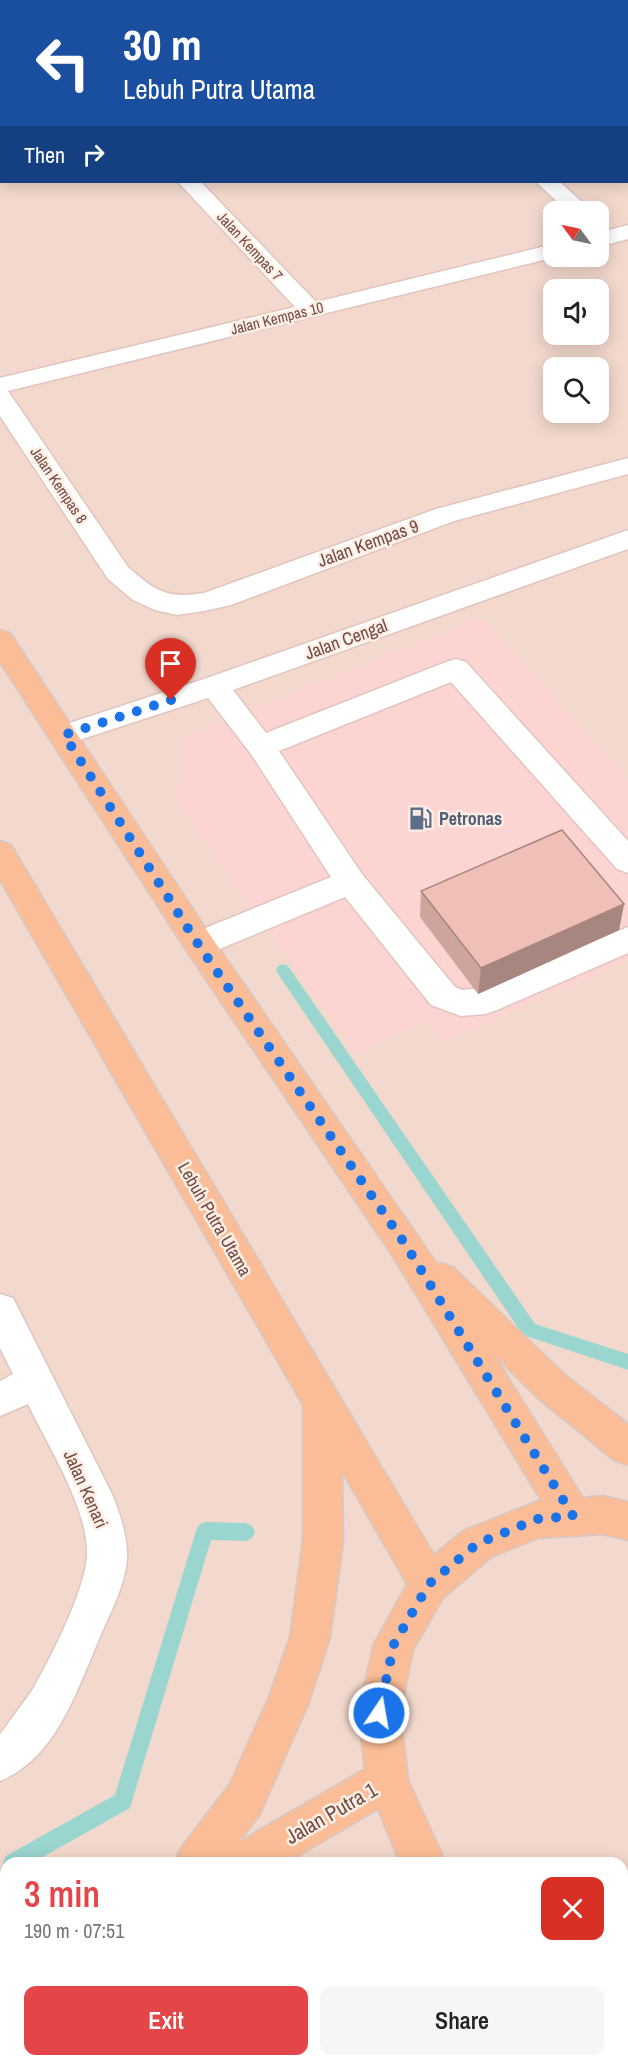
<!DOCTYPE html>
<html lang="en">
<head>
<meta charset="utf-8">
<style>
  :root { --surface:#fff; --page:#f6f6f6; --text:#222; --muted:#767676; --accent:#e44548 }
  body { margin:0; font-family:"Archivo Narrow",sans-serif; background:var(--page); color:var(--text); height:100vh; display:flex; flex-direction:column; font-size:22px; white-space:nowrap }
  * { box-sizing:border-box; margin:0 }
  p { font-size:20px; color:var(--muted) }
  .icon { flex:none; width:33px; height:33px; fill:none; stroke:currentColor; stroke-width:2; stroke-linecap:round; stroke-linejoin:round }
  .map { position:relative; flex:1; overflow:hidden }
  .details { position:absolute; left:0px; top:1857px; width:628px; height:210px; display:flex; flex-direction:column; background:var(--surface); border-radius:18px 18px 0 0; box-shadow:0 3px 15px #0003 }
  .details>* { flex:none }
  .banner { position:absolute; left:0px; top:0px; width:628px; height:183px; box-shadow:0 3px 15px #0003; background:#1a4fa0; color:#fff; overflow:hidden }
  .needle { width:39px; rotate:303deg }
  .fabs { position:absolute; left:543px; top:201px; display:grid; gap:12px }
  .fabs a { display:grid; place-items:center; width:66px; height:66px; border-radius:12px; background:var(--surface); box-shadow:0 3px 15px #0003; font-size:30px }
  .pin { position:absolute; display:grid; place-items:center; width:51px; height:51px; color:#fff; margin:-62px -26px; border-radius:50% 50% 50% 0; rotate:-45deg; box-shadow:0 0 6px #0007 }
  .pin .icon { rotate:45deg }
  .me { position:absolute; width:66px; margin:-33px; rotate:12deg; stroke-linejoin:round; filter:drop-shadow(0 0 4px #0008) }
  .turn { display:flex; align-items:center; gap:21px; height:126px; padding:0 24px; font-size:27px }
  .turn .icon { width:78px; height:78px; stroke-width:2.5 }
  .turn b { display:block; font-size:42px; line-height:51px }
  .then { display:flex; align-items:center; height:57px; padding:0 24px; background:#0003; gap:12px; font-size:22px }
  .round { display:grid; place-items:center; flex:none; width:63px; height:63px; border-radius:12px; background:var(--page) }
  .headline { display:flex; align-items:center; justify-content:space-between; height:102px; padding:0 24px }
  h1 { font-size:36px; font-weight:600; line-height:45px; color:var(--accent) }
  .primary-button { display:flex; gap:12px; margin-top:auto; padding:12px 24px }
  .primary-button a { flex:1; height:69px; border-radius:12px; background:var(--accent); color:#fff; font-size:24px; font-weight:600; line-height:69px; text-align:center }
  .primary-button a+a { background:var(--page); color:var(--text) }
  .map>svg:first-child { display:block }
  .residential { fill:#f3d9cd; fill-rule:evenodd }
  .commercial { fill:#fcd4d2 }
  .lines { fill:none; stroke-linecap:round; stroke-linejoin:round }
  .stream { fill:#9bd5d0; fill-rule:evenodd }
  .minor-casing { stroke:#e1c5be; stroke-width:3 }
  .major-casing { stroke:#d4c9c8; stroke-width:3 }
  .minor { fill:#fff; fill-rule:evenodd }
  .major { fill:#fabd97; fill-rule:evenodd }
  .wall { fill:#cea49d }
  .shaded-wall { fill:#a88680 }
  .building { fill:#f0bfb7; stroke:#a88680; stroke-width:1.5 }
  .route { stroke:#1a73e8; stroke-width:10; stroke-dasharray:0 18 }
  .labels { text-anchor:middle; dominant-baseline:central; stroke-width:5; stroke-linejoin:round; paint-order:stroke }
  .far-street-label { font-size:15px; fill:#704c47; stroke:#ffeee4 }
  .street-label { font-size:18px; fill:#704c47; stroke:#ffeee4 }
  .service-label { font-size:18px; font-weight:bold; fill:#4e5e75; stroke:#ffeee4; text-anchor:start }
  .near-street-label { font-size:21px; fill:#704c47; stroke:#ffeee4 }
</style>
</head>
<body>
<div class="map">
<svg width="628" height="2067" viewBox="0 0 628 2067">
  <rect width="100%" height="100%" fill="#fbe9de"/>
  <!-- residential -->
  <path class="residential" d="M0,0H628V2067H0ZM2,2H627V182H2ZM554,212H598V256H554ZM554,290H598V334H554ZM554,368H598V412H554ZM6,1863H622V2061H6Z"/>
  <!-- commercial -->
  <path class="commercial" d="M482,618L628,780V960L443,1042L425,1021L356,1054L171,793L187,777L188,761L179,739Z"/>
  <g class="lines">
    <!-- stream -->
    <g class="stream">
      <path d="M283,964L288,966L535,1324L628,1354V1370L523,1335L278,974L276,970L278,966Z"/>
      <path d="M205,1522L246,1523L252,1526L255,1532L252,1538L246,1541L211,1540L130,1808L32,1863H6V1870L3,1863L6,1856L115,1795L196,1531L199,1525Z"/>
    </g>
    <defs>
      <g id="minor">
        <path d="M7,0H28L29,2H8Z"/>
        <path d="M325,0H346L347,2H326Z"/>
        <path d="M178,182H201L316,302L554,244V256H560L8,391L128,567C155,591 167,599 204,593L436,509L628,458V474L454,521L231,605L204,611L177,615L155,610L133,600L108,579L0,416V378L295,307Z"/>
        <path d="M536,182H560L593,212H568Z"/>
        <path d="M628,225V239L598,247V233Z"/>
        <path d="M628,530V549L233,690L266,733L446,662L456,659L466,662L628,841V873L617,869L451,682L279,751L362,874L455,987L462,990L482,988L628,927V953L497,1010L485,1014L461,1016L431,1005L345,897L210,953L199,956L188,953L183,944L188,935L331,877L251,754L208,698L64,745L54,742L49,735L54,728L204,679Z"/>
        <path d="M0,1294L13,1298L111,1492C120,1513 128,1536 127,1559C125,1586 110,1613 100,1637C77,1689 57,1758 0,1781C0,1767 0,1749 0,1735C1,1732 29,1696 34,1687C51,1658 88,1584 87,1552C87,1507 48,1446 28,1404L0,1416V1381L13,1374L0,1348Z"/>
      </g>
      <g id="major">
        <path d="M0,630L10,633L210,935L437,1264L441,1263L454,1268L565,1375L628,1424V1465L614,1460L539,1399L494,1355L583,1498L603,1496L628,1502V1540L603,1534L538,1538L491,1557L443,1598L413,1650L400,1713L408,1780L446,1863H400L378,1809L286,1863H174L181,1848L230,1784L269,1697L290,1637L303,1541V1405L0,880V841L11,845L434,1555L463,1531L541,1500L392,1255L188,953L0,662ZM342,1471L407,1584L374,1644L358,1713L365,1769L239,1842L260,1814L309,1702L330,1637L343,1541Z"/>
        <path d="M628,1948V1992L622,1993V1949Z"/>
        <path d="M6,1985V2032L0,2035V1988Z"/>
        <path d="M91,2061H144L141,2067H89Z"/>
        <path d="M522,2061H577L579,2067H525Z"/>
      </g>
    </defs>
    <!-- minor casing -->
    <use href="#minor" class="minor-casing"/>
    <!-- major casing -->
    <use href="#major" class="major-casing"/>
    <!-- minor -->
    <use href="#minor" class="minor"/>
    <!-- major -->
    <use href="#major" class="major"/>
  </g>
  <!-- wall -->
  <path class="wall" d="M421,891L624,904L619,930L478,994L420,917Z"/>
  <!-- shaded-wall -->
  <path class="shaded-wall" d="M624,904L619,930L478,994L481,968Z"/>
  <!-- building -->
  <path class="building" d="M562,830L624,904L481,968L421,891Z"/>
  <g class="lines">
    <!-- route -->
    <path class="route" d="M171,700L64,735L198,944L405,1244L573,1516L537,1519L477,1544L429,1584L394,1644L379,1713"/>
  </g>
  <!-- icons -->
  <defs>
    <symbol id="fuel-bare" viewBox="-9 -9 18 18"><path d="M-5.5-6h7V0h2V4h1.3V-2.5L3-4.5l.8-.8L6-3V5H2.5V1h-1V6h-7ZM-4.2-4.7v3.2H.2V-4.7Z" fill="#5c6f8a" stroke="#ffeee4" stroke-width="2.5" paint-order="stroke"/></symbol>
  </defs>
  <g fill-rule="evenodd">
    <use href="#fuel-bare" x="404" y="802" width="33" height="33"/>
  </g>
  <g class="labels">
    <!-- far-street labels -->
    <g class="far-street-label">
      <text transform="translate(250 246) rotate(47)">Jalan Kempas 7</text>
      <text transform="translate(277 318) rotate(-14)">Jalan Kempas 10</text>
      <text transform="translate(59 485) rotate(56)">Jalan Kempas 8</text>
    </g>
    <!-- street labels -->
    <g class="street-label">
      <text transform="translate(368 543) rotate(-20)">Jalan Kempas 9</text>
      <text transform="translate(346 639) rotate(-20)">Jalan Cengal</text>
      <text transform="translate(215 1219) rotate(60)">Lebuh Putra Utama</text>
      <text transform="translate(86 1489) rotate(66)">Jalan Kenari</text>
    </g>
    <!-- service labels -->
    <g class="service-label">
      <text x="439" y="818">Petronas</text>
    </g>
    <!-- near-street labels -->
    <g class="near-street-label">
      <text transform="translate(331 1813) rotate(-30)">Jalan Putra 1</text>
    </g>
  </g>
</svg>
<div class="fabs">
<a><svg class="needle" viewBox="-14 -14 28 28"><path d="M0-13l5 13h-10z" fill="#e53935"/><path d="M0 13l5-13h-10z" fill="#767676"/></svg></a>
<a><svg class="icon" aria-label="sound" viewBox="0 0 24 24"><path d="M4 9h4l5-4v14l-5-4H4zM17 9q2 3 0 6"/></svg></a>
<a><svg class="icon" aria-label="search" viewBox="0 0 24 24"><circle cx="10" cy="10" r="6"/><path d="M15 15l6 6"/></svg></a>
</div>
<div class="pin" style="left:171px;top:700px;background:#d93025"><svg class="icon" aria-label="arrive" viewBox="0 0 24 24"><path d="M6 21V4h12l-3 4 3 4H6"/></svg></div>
<svg class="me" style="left:379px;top:1713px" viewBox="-20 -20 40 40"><circle r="17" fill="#1a73e8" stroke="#fff" stroke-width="3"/><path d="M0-11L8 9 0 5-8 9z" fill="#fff"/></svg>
<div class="banner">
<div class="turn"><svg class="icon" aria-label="left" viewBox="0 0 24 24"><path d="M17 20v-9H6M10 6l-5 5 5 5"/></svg><div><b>30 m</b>Lebuh Putra Utama</div></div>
<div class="then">Then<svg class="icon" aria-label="right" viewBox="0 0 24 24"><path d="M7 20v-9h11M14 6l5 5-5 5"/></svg></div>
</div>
<section class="details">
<div class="headline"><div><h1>3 min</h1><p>190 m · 07:51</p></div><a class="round" style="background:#d93025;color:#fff"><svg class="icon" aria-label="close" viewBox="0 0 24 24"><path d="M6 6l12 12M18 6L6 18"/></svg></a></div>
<div class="primary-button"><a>Exit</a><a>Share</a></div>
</section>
</div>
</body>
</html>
